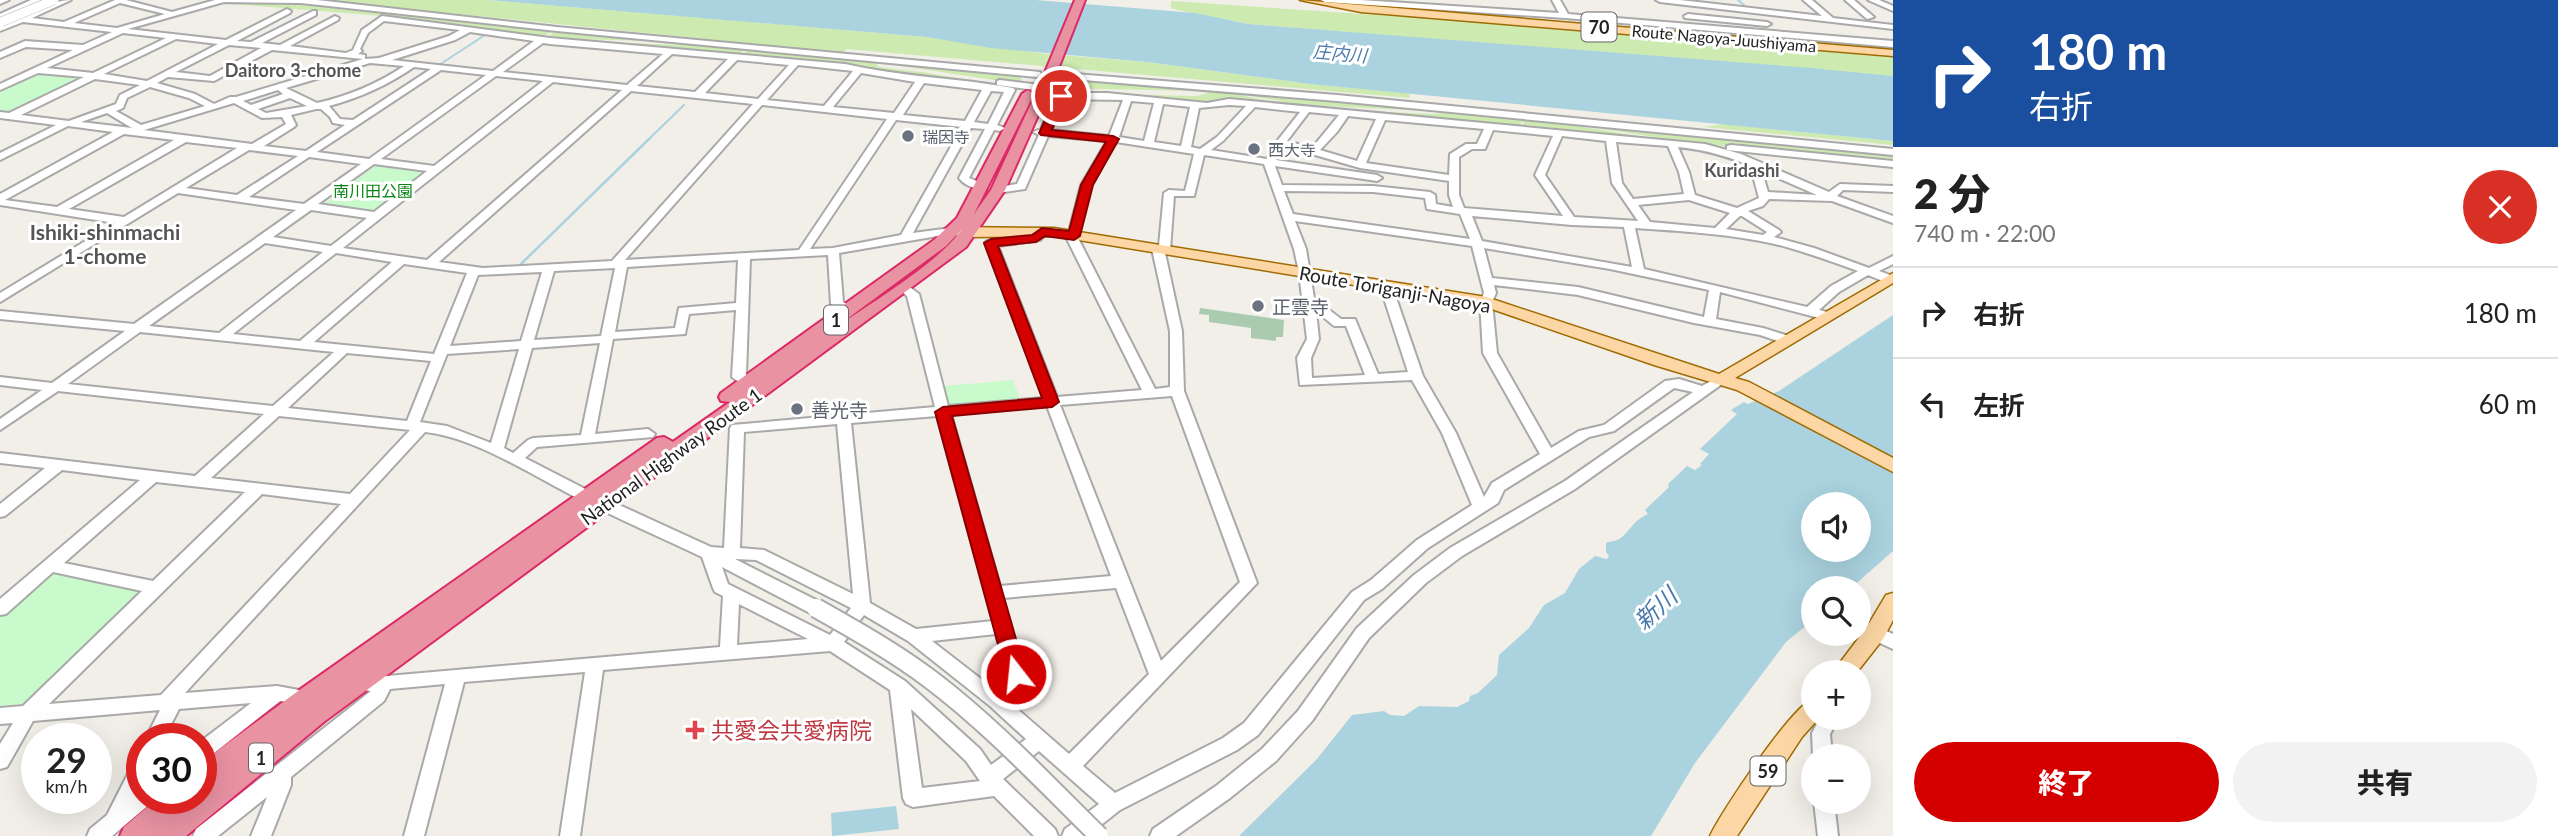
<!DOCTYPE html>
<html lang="ja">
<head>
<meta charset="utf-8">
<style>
  :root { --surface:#fff; --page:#f2f2f2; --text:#222; --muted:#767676; --line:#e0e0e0; --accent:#d40000 }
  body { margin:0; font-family:Lato,"Noto Sans JP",sans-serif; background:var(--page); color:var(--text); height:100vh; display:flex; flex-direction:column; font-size:26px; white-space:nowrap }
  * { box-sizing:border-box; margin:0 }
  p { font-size:23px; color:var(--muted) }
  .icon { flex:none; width:38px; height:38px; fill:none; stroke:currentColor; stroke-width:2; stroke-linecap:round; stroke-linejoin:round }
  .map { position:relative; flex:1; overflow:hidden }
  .details { display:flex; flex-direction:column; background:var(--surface); width:665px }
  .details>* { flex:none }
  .guide { background:#1a4fa0; color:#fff; overflow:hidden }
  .buttons { position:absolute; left:1801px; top:492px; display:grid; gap:14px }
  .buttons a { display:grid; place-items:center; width:70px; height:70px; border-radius:50%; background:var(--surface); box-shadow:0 7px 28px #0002; font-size:35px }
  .speed { position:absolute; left:21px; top:723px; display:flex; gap:14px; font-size:35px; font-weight:700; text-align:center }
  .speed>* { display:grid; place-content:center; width:91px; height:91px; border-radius:50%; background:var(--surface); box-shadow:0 7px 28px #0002; line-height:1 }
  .speed small { font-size:18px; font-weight:400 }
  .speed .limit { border:10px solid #d22; background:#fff; color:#111 }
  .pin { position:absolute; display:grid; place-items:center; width:60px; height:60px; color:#fff; margin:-30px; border:4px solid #fff; border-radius:50%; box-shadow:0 2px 7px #0007 }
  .me { position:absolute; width:77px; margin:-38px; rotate:344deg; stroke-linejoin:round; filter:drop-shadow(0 0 5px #0008) }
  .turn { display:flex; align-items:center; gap:24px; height:147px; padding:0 21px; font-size:32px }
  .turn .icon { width:91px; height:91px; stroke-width:2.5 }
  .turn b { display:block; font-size:49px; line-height:60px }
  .round { display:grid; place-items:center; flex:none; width:74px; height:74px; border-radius:37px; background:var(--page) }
  .overview { display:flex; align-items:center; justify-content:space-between; height:119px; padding:0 21px }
  h1 { font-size:42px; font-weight:800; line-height:52px }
  .cta { display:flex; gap:14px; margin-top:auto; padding:14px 21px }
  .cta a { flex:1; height:80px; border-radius:42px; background:var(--accent); color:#fff; font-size:28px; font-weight:800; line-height:80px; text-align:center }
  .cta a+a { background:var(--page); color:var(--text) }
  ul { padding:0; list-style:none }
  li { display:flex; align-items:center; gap:21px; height:91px; padding:0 21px; border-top:2px solid var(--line) }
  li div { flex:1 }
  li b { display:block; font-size:26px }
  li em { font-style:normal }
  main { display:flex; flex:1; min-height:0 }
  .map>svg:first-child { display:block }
  .grass { fill:#cdebb0 }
  .cemetery { fill:#aacbaf }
  .park { fill:#c8facc }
  .water { fill:#aad3df; fill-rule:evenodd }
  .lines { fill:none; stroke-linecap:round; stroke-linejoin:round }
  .stream-far1 { stroke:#aad3df; stroke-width:2 }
  .stream { stroke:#aad3df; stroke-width:2.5 }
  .minor-casing { stroke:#a9a9a9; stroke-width:4 }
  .major-casing { stroke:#a06b00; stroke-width:3 }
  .highway-casing { stroke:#dc2a67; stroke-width:4 }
  .minor { fill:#fff; fill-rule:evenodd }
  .major { fill:#fcd6a4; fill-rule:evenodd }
  .highway { fill:#e892a2; fill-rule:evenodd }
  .minor-bridge-far1-casing { stroke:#a9a9a9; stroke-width:10; stroke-linecap:butt }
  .minor-bridge-casing { stroke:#a9a9a9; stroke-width:22; stroke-linecap:butt }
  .highway-bridge-casing { stroke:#dc2a67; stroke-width:14; stroke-linecap:butt }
  .minor-bridge-far1 { stroke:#fff; stroke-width:9 }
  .minor-bridge { stroke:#fff; stroke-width:18 }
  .highway-bridge { stroke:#e892a2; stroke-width:12 }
  .route { fill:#d40000; stroke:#8a0000; stroke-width:2 }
  .worship-dot { fill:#6b7280; stroke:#fff; stroke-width:2.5 }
  .health-dot { fill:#e0444e; stroke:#fff; stroke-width:2.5 }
  .labels { text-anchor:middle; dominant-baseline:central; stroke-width:6; stroke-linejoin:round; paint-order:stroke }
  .far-street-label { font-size:16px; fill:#222; stroke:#fff }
  .far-worship-label { font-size:16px; fill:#5b616d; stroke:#fff; text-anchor:start }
  .far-park-label { font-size:16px; fill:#0c8416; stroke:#fff }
  .shield { fill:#fff; stroke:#646464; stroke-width:2 }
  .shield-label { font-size:18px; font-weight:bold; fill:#222 }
  .far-water-label { font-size:18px; font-style:italic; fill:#4a7aab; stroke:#fff }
  .far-neighbourhood-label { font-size:18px; font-weight:bold; fill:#555; stroke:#fff }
  .street-label { font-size:19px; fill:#222; stroke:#fff }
  .worship-label { font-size:19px; fill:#5b616d; stroke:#fff; text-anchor:start }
  .neighbourhood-label { font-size:21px; font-weight:bold; fill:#555; stroke:#fff }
  .near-health-label { font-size:23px; fill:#be3a42; stroke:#fff; text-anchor:start }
  .near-water-label { font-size:24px; font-style:italic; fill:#4a7aab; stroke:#fff }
</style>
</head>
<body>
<main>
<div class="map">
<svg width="1893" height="836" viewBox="0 0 1893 836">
  <rect width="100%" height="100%" fill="#f2efe9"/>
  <!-- grass -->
  <g class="grass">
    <path d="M319,0H488L717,19L927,37L1047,54L1147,62L1310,84L1409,93L1410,98L846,49L843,53Z"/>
    <path d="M228,1L288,5L307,2L554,30L543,37L382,16L218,3Z"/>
    <path d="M1171,1L1497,23L1876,56L1893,57V76L1248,24L1177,10L1171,8Z"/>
    <path d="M557,30L680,42L546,38Z"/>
    <path d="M570,41L686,45L697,43L746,48L738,56Z"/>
    <path d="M749,48L872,60L879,67L929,73L985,83L741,56Z"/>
    <path d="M891,62L1019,75L1022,80L1020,83L1007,82L888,64Z"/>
    <path d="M1071,79L1196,88L1198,91L1058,88L1059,84Z"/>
    <path d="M1215,90L1295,106L1227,99L1196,103L1109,94L1198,96Z"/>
    <path d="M1240,91L1428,108L1429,111L1303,105L1239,94Z"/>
    <path d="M1338,110L1437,114L1450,110L1517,117L1518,119L1524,117L1676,142L1526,127L1521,121V127Z"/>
    <path d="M1548,120L1880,152L1884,155V153L1893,154V162L1887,158L1885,159L1887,162L1740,147L1737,143H1733L1736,147L1691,143Z"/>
    <path d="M1724,124L1893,141V145L1703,127Z"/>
  </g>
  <!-- cemetery -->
  <path class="cemetery" d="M1200,308L1284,320L1283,337H1276V341L1251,338V328L1209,322V315L1199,314Z"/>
  <!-- park -->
  <g class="park">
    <path d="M38,72L83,78L16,111L0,112V89Z"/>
    <path d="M378,164L429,172L373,213L321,206Z"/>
    <path d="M1013,380L1022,404L950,410L944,386Z"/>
    <path d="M56,571L143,589V594L31,703L0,706V615L45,575Z"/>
  </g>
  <!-- water -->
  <g class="water">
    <path d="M488,0H1036L1195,13L1248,24L1811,68L1893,76V141L1310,84L1147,62L991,48L927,37Z"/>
    <path d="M1893,315V551L1851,588H1813V620L1786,642L1695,763L1651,836H1239L1317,759L1352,715L1384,711L1390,715L1404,716L1419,706L1457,707L1469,701L1470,696L1478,693L1497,675L1499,655L1529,628L1544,605L1565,593L1579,569L1595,556L1607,559L1609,556L1606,552V543C1610,541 1613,542 1617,540C1628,536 1631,521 1648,514L1645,510L1669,487L1668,484L1687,466L1695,470L1702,465L1700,464L1709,454L1700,449L1737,414L1731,410L1744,402L1748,404L1779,391ZM1813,504H1858V550H1813Z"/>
    <path d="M896,806L899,829L832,836L831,813Z"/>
  </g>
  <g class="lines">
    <!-- stream-far1 -->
    <g class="stream-far1">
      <path d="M1738,0L1744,5"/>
      <path d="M439,65L488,33"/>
      <path d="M647,141L684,105"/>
    </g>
    <!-- stream -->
    <path class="stream" d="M521,264L649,139"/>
    <defs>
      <g id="minor">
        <path d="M0,0H9L0,4Z"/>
        <path d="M31,0H42L9,16C31,18 48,0 71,0L32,18L64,22L115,0H126L172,12L215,0H317L557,27L1040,72L1041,74L1037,77L557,31L301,3L224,2L128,29L226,40L287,9L291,11L290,13L237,41L251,42L313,11H316V15L262,43L280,45L335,16L339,18L338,20L290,46L346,53L353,50L362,30L382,16L550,38L845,64C901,77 959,78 1013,88L1015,90L997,125L1005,128L1000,131L994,130L969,178L987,185C978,192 965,186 959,178L985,129L971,128L913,233L951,228L955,229V233L839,253L843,302L857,309L855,312H847L831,304L828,255L750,259L746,375L756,383L754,386H744L732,377L736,310L689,314L685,334L613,339L595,434L648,429L655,434L653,437L537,447L525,458L593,493L711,547L724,548L730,428L732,425L935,407L907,296L897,288L899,285H907L919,294L948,406L1044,398L985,243L987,241L1033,235L1042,229L1048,232L1040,240L998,246L1057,397L1142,390L1065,235L1069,232L1081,185L1107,141L1048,136L1025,189L998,193L993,190L998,187L1017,184L1039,135L1033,132L1041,129L1056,96L1061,93H1107L1207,103L1229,99L1705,144L1741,154L1829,192L1840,184L1893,186V192L1843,190L1837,196L1893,216V223L1832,201L1769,199L1763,206L1748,211L1779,230L1781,232L1774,237L1814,248L1869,268L1893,256V264L1879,271L1893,276V282H1885L1868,275L1839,292L1819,310L1831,313L1833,316L1827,320L1720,292L1716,319L1763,328L1792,337L1793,340L1787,344L1760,335L1694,323L1578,295L1494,285L1496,293L1492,302L1497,353L1551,448L1579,431L1604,425L1665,381L1679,379L1702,386L1722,375L1729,379L1575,489L1462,556L1426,583L1369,638L1312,721L1276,761L1230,798L1176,836H1150L1153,829L1216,786L1262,749L1298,711L1357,628L1414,575L1450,548L1565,481L1693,392L1674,388L1614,431L1589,437L1504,490L1498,503L1428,548L1382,589L1364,600L1258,735L1237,750L1120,810L1087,836H1062L1065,829L1099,804L1039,751L1003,779L1055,829L1058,836H1034L994,796L913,807L906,804L903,798L890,690L830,651L603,670L580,836H560L585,672L464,682L424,836H404L445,684L390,689L384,701L291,777V785L271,836H251L267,797L218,836H193L196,829L371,691L353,689L350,684L353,679L720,647L723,596L715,592L713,588L702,557C662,538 621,520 581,500C535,477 475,437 425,432L185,693L277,686L315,693L318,698L315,703L309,705L280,701L208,758L201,760V741L251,703L179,709L164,738H146L160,710L33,721L7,767L0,769V744L13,723L0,724V708L23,706L142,591L53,572L6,614L0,615V599L140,480L62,470L5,516L0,517V504L45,468L0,463V453L195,476L264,414L58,391L0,430V419L42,390L0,385V377L52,383L125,331L0,319V311L134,324L296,210L178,193L0,302V293L115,223L0,205V194L113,132L68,126L0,160V153L56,125L0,118V112L9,113L84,77L38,73L0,90V84L73,50L26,47L0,58V52L25,41L83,45L112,32L23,22L0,31V26L12,21L0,19V14ZM120,3L165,14L117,28L74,23ZM384,21L460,30L449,36L379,58L365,59V55L358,54L362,51L360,49L368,33ZM470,32L534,41L493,71L392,60L455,40ZM123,33L166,38L93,73L47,68ZM176,39L218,44L147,81L104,74ZM543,43L550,44L663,54L627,85L503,72ZM229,45L261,48L210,76L176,72ZM272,50L363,59L236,97H230L214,104L195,94L157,83L168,77L214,81ZM672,54L728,59L695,92L637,86ZM737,60L789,65L758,99L705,93ZM370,63L404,66C377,84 348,96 317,103L286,88ZM798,65L853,71L824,106L767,100ZM414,67L431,69L353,120L340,119L329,106C359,98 388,85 414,67ZM441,70L486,75L369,159L317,152ZM861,73L915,82L894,113L833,107ZM496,76L543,81L434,166L381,159ZM95,79L140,85L120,95L116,104L69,121L21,115ZM553,82L622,90L427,260L343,248ZM924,83L982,90L965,121L903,115ZM150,87L189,98L205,106L141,125L116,111L123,108L127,98ZM278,90L283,94L251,105L243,101ZM631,91L753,104L612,261L483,268L439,262ZM991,91L1004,92L988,124L974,122ZM290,98L307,106L266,113L258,109ZM1064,99L1123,100L1109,136L1051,130ZM1131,101L1154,103L1144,141L1119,137ZM234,103L262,118L282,117L286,124L252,144L144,130ZM1163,104L1190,107L1181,146L1154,142ZM762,105L887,119L799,250L625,260ZM1229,105L1246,106L1217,137L1200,149L1191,147L1199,108ZM1255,107L1300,112L1278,140L1267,159L1211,150L1223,141ZM316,109H321L330,117L333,123L345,125L306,151L264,146L294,127L296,125L291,115ZM1309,112L1339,115L1312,148L1287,141ZM107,113L132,128L81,122ZM1348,116L1376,119L1357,161L1320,150L1337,132ZM896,120L962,127L901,235L833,248L810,249ZM1385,120L1484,129L1477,144H1466L1450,154L1449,175L1366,163ZM1493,130L1553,136L1535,175L1563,216L1464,208L1459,195V157L1472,149H1485ZM124,134L174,140L57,207L5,200ZM1562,136L1606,141L1612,183L1638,221L1574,217L1545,175ZM186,142L237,148L124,217L69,209ZM1116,142L1194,154L1185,191L1169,190L1164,193L1159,246L1152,249L1170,331V387L1155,389L1078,238L1091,185ZM1616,142L1668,146L1679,172L1684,194L1633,199L1622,183ZM1284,146L1360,168L1449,181V195L1453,207L1436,204L1435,195L1430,192L1373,186L1282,185L1275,166L1377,181L1382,178L1377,175L1276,160ZM1678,147C1707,150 1731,157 1758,169L1752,172L1759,198L1737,208L1695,195L1689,172ZM249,150L298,156L237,195L186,188ZM1204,155L1264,164L1294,249L1299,272L1307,339L1297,358L1300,385L1412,380L1442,433L1472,505L1417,540L1371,580L1352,592L1244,723L1223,738L1115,793L1083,766L1257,583L1184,391L1182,331L1165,253L1170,250L1174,196H1194ZM309,157L361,164L304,204L249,197ZM374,164L427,171L374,212L318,204ZM1763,175H1771L1817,195L1768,192ZM1284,191L1373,192L1425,198L1427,209L1460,214L1470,239L1293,214ZM1689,200L1730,213L1715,228L1650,222L1638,205ZM311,210L367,218L331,246L273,237ZM1472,216L1572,225L1624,227L1632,267L1482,241ZM1740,216H1742L1767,232L1763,235L1726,229ZM1295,221L1472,246L1484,293L1480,302L1483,353L1540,454L1492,483L1484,497L1456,433L1423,376L1392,286L1386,282L1380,286L1408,372L1378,374L1355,319H1341L1314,298L1306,249ZM1635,228C1681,231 1730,234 1775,244C1803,251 1830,261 1858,271L1831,286L1807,307L1644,269ZM265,243L323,252L219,333L149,326ZM1484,248L1610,269L1709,290L1704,317L1578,287L1492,278ZM336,253L392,262L300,341L233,334ZM738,260L736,303L679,308L675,328L615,332L627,267ZM404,264L467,273L434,354L314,342ZM615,268L601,336L534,340L554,271ZM542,272L521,341L450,346L478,275ZM1316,311L1334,326H1346L1365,375L1312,378L1311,358L1319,339ZM140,332L334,352L273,406L68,384ZM600,343L581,435L533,438L528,440L513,453L504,448L532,348ZM519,349L491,443L447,426L420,422L447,354ZM347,353L431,361L407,421L288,408ZM1172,396L1240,582L1161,661L1060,405ZM1047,406L1111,576L1000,586L951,414ZM279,416L410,430L350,494L211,478ZM937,416L993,621L916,629L870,603L851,423ZM837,424L853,594L764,550L740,548L744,432ZM156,482L245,492L153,581L64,563ZM262,494L341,504L161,695L49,704ZM735,559L756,560L851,608L830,635L728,584L722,567L810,613L816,614L822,613L824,608L822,603ZM1116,588L1149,674L1069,754L1007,700L1025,674L1003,598ZM739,604L808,639L737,645ZM864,615L908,641L990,706L1026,739L991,765L980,749L905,681L844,642ZM996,634L1007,673L994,689L932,641ZM911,709L966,761L980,781L922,788Z"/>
        <path d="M1321,0H1360L1559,13L1552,0H1560L1568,14L1893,41V47L1565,18L1325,2Z"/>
        <path d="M1656,0H1680L1822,16L1803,0H1812L1833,18L1893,25V29L1660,2Z"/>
        <path d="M1845,0H1854L1874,17L1867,19Z"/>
        <path d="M1868,0H1879L1893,6V11Z"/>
        <path d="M1688,14L1767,22L1771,24L1767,26L1685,18L1684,16Z"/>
        <path d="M1050,72L1337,95L1893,149V155L1337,101L1047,77V73Z"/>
        <path d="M1000,80L1056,87L1061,90L1056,93L997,85V81Z"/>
        <path d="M1731,145L1893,161V167L1727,150V146Z"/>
        <path d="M1875,626L1893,634V649L1869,638L1866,633L1869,628Z"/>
        <path d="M1820,718H1839L1830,734L1832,756L1813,757L1812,733Z"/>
        <path d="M142,758V786L140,790H142V798H153L150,804L112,836H87L90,829L107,815L135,760Z"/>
        <path d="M1814,802H1834L1838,836H1818Z"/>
      </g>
      <g id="major">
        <path d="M1300,0L1893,50V56L1361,12Z"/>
        <path d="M952,227L1054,228L1486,297L1719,374L1893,273V283L1735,378L1749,382L1893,458V472L1737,390L1654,365L1483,306L1054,236L969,237L947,234L945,231Z"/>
        <path d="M1893,593V620L1883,639L1857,672H1833L1867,627L1886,595Z"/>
        <path d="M1813,699V718H1819L1802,737L1737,836H1710C1721,812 1792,706 1813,699Z"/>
      </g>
      <g id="highway">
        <path d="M1075,0H1085L1051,87L1045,91L1041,90L1039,87Z"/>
        <path d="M1028,90L1034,94L974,214L991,190L1035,95L1041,91L1047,95L1005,190L966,247L325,721L186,836H120L124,827L158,798H201V763L298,691L657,438L664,437L673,442L730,402L721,401L719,397L721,393L934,240L957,218L1022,94ZM963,228C939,263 869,304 832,330L946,246Z"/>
      </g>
    </defs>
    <!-- minor casing -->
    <use href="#minor" class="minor-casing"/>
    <!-- major casing -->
    <use href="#major" class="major-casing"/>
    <!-- highway casing -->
    <use href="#highway" class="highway-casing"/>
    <!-- minor -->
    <use href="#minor" class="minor"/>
    <!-- major -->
    <use href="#major" class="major"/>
    <!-- highway -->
    <use href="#highway" class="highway"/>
    <defs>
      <path id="minor-bridge-far1" d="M1,22L54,0"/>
      <path id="minor-bridge" d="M816,608C855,630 894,652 930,679C991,725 1044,782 1099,836"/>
      <path id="highway-bridge" d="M1041,95L1045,87"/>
    </defs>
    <!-- minor-bridge-far1 casing -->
    <use href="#minor-bridge-far1" class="minor-bridge-far1-casing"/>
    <!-- minor-bridge casing -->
    <use href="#minor-bridge" class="minor-bridge-casing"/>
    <!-- highway-bridge casing -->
    <use href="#highway-bridge" class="highway-bridge-casing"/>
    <!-- minor-bridge-far1 -->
    <use href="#minor-bridge-far1" class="minor-bridge-far1"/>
    <!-- minor-bridge -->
    <use href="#minor-bridge" class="minor-bridge"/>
    <!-- highway-bridge -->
    <use href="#highway-bridge" class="highway-bridge"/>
  </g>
  <!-- route -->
  <path class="route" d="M1061,92L1066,96L1052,130L1113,136L1119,139L1093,185L1080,236L1074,240L1045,236L1036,242L998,246L1059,402L1052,407L952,416L1026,674L1023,680L1016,682L1009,680L1006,674L935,412L943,407L1042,398L984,243L991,239L1032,235L1042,228L1069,231L1081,185L1106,142L1041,135L1039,133L1056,96Z"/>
  <!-- markers -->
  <g class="worship-dot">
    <circle cx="908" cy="136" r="7"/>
    <circle cx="1254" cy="149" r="7"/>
    <circle cx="1258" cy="306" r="7"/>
    <circle cx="797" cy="409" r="7"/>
  </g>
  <path class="health-dot" d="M691.5 719.5h7v7h7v7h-7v7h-7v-7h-7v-7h7z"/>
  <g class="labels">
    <!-- far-street labels -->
    <g class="far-street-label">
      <text transform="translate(1724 38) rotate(5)">Route Nagoya-Juushiyama</text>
    </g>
    <!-- far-worship labels -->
    <g class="far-worship-label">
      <text x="922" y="136">瑞因寺</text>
      <text x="1268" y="149">西大寺</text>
    </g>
    <!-- far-park labels -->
    <g class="far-park-label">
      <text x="373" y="190">南川田公園</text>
    </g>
    <!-- shield labels -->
    <g class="shield">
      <rect x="1581.5" y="12.5" width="35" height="29" rx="5"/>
      <rect x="824" y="305.5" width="24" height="29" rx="5"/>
      <rect x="249" y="743.5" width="24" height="29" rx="5"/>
      <rect x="1750.5" y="756.5" width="35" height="29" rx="5"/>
    </g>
    <g class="shield-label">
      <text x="1599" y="27">70</text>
      <text x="836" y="320">1</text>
      <text x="261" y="758">1</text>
      <text x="1768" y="771">59</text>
    </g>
    <!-- far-water labels -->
    <g class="far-water-label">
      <text transform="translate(1340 53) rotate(5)">庄内川</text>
    </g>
    <!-- far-neighbourhood labels -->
    <g class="far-neighbourhood-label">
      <text x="293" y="70">Daitoro 3-chome</text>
      <text x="1742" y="170">Kuridashi</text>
    </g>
    <!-- street labels -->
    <g class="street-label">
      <text transform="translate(1395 289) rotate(10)">Route Toriganji-Nagoya</text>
      <text transform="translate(671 456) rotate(-36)">National Highway Route 1</text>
    </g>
    <!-- worship labels -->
    <g class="worship-label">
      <text x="1272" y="306">正雲寺</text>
      <text x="811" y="409">善光寺</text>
    </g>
    <!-- neighbourhood labels -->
    <g class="neighbourhood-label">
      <text x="105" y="231">Ishiki-shinmachi<tspan x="105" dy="24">1-chome</tspan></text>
    </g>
    <!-- near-health labels -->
    <g class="near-health-label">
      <text x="711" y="730">共愛会共愛病院</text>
    </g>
    <!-- near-water labels -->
    <g class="near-water-label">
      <text transform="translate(1655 608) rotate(-43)">新川</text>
    </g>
  </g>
</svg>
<div class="buttons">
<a><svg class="icon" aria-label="sound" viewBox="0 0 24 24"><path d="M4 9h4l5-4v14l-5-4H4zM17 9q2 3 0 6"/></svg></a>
<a><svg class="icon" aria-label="search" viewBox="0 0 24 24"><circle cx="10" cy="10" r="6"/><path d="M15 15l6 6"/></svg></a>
<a>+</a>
<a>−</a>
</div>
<div class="speed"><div>29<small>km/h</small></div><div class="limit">30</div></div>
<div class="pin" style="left:1061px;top:96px;background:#d93025"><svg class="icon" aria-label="arrive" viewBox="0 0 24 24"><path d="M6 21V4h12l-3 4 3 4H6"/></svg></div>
<svg class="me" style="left:1016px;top:674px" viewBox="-20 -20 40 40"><circle r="17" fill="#d40000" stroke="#fff" stroke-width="3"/><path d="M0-11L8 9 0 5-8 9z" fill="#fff"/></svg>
</div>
<section class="details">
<div class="guide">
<div class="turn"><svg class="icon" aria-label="right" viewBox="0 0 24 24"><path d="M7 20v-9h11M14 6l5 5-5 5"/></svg><div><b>180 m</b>右折</div></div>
</div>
<div class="overview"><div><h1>2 分</h1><p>740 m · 22:00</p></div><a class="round" style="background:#d93025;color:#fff"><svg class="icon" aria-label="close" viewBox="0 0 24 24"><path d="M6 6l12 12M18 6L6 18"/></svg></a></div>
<ul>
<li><svg class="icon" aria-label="right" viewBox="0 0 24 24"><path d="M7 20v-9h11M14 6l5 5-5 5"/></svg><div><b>右折</b></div><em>180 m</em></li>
<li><svg class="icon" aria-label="left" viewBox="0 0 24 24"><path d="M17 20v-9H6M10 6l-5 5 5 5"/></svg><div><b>左折</b></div><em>60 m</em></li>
</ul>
<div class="cta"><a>終了</a><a>共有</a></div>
</section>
</main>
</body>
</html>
